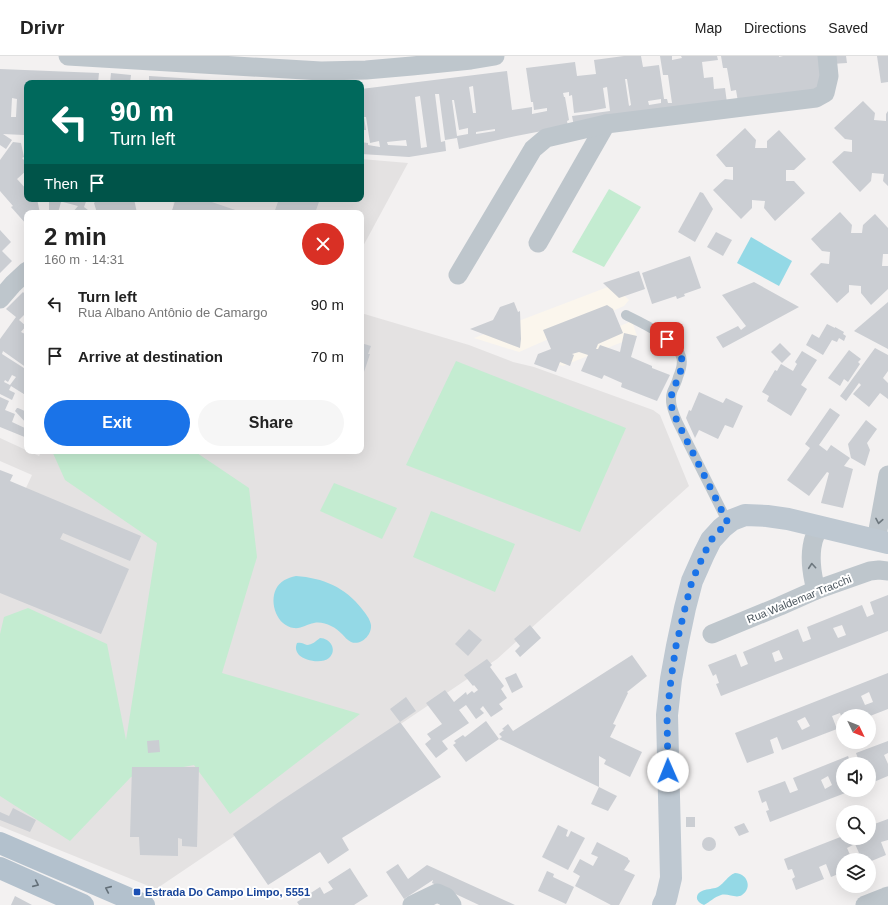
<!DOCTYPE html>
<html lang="en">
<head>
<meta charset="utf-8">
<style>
  :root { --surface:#fff; --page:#f6f6f6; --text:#222; --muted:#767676; --line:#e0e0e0; --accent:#1a73e8 }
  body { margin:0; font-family:Helvetica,sans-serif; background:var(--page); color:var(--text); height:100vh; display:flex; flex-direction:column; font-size:15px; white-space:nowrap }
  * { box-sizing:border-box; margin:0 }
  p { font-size:13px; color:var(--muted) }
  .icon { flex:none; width:22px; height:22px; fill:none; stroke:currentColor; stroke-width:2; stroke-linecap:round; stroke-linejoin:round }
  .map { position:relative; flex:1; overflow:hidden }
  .drawer { position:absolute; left:24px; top:154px; width:340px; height:244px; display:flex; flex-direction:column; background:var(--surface); border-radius:8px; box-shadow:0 4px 16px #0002 }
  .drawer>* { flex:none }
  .top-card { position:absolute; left:24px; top:24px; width:340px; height:122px; border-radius:8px; box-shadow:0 4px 16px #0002; background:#00695c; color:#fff; overflow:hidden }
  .needle { width:26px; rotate:133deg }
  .controls { position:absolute; left:836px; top:653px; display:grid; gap:8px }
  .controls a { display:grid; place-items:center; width:40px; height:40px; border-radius:50%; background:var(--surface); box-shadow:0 4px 16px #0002; font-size:20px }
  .pin { position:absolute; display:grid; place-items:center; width:34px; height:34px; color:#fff; margin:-17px; border-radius:8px; box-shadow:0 2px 6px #0006 }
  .me { position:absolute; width:44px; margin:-22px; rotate:359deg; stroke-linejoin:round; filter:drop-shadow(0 0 3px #0008) }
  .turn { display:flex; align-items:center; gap:14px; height:84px; padding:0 20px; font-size:18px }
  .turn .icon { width:52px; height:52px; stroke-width:2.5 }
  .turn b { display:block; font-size:28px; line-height:34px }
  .then { display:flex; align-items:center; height:38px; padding:0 20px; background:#0003; gap:8px; font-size:15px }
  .round { display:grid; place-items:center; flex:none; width:42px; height:42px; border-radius:21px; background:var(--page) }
  .head { display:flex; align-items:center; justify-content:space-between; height:68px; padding:0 20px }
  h1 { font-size:24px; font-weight:700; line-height:30px }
  .action { display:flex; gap:8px; margin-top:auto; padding:8px 20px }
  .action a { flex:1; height:46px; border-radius:24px; background:var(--accent); color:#fff; font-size:16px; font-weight:700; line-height:46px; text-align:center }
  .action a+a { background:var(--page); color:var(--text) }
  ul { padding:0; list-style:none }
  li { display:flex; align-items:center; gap:12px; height:52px; padding:0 20px }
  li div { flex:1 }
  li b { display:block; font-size:15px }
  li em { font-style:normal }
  header { display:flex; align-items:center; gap:24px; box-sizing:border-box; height:56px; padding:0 20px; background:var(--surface); border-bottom:1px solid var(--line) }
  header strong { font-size:19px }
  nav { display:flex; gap:22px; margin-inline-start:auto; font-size:14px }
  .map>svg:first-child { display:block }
  .commercial { fill:#fbf6ed }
  .education { fill:#e4e2e2 }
  .green { fill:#c4ecd1 }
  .water { fill:#94d9e6 }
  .building { fill:#cbced3; fill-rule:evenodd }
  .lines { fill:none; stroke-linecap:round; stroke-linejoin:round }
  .lane { stroke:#bec6cc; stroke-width:10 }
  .street { stroke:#bec6cc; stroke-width:19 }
  .secondary { stroke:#bec8d1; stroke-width:22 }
  .primary { stroke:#b3c1cd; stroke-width:22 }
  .oneway { stroke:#6d777e }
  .oneway2 { stroke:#647079 }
  .route { stroke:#1a73e8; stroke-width:7; stroke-dasharray:0 12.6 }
  .transit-dot { fill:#1a4fb4; stroke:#fff; stroke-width:1.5 }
  .labels { text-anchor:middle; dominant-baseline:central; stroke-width:4; stroke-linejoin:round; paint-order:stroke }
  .street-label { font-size:11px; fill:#4a555d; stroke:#fff }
  .transit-label { font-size:11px; font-weight:bold; fill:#164399; stroke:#fff; text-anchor:start }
</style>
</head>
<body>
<header>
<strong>Drivr</strong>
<nav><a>Map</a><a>Directions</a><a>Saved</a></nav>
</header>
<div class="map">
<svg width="888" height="849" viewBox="0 0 888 849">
  <rect width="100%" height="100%" fill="#f3f1f1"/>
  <!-- commercial -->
  <g class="commercial">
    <path d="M613,229L629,244L624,250L519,296L474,282Z"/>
    <path d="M632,265L637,280L563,310L540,303Z"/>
  </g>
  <!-- education -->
  <g class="education">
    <path d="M361,103L408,107L361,194V157H173L174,143H361Z"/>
    <path d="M361,257L469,289L513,306L534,311L653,354L660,359L689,430L497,603L156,833L0,770V488L32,419L0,405V382L39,400L42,395H361Z"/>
  </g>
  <!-- green -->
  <g class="green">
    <path d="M609,133L641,151L604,211L572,196Z"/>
    <path d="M456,305L626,372L580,476L406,409Z"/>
    <path d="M52,395H194L249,432L257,501L222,617L360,658L230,758L194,709L131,721L70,785L0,740V578L4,561L28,552L107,588L126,684L157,487L65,424Z"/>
    <path d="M334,427L397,452L382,483L320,455Z"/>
    <path d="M431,455L515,488L495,536L413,501Z"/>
  </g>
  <!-- water -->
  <g class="water">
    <path d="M751,181L792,205L779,230L737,207Z"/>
    <path d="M296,520C323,522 345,531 362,553C366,558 370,563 371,569C372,579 361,590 351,586C347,584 345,581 342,578C335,571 324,565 314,567C307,568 301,573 294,572C277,570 269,547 276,533C280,525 287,522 296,520Z"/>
    <path d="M320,582C330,582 338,594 329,602C322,608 305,605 299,599C296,595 295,592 297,587C302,586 303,588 307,589C312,589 316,585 320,582Z"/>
    <path d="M735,817C747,817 753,832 742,839C736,843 728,837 721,839C714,841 710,846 704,849C701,848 698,846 697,843C696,832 712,834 718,831C725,827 727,820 735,817Z"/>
  </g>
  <!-- building -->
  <g class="building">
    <path d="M624,0H641L643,11L659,9L664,43H667L668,47H672L668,19H663L660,0H672V4L682,2L681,0H717L718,4L702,6L704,22L713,21L714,33L725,32L727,47L574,70L572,60L610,55L607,31L603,32L606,52L590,55L574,57L572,39L569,40V36L563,37L564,41H565L569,64L567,65L568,70L516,80L459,93L457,82L445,84L439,38H435L441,86L445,85L446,95L409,101L361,98V86L368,87V89L380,91L379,85L370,87L366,61H364L366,74H363V85H361V33L507,15L512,54L532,51V58L547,55V52L534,54L533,46H531L526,12L575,6L577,20L596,18L594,4ZM625,23H627L631,49L629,50ZM473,30L476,57H473L469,31ZM420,40L427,91L421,92L415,41ZM661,43V47L649,49L648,45ZM452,44H454L459,74L468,72V78L457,80ZM495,73V75L476,78V76ZM406,84L407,90L388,89L387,86Z"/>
    <path d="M721,0H779V1L783,0H818L823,35L738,46L736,34L731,35L727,12H723Z"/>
    <path d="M830,0H846L847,7L831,8Z"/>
    <path d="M877,0H888V26L881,27Z"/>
    <path d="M0,13L99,17L98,27H27V92L24,79L3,78L12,84L6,93L0,89ZM12,42L17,43L16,61H11Z"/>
    <path d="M111,17L131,19L130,27H110Z"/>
    <path d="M149,20L243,26V27H149Z"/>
    <path d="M863,45L875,57L874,64L886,65V58L888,55V130L883,125L884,118L872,117L871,125L860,136L832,106L844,95L852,96V84L845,83L834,72Z"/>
    <path d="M745,72L756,84L755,92H767V85L779,74L806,103L794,114H786V125H794L805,137L775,165L764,152L765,145L752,144V152L741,163L713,134L725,123L733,124V111H726L716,99Z"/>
    <path d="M13,86L21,87L24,101L22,102L27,107V114L17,123L27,134V143H37L40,157H27V169L11,151L13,150L0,135V104Z"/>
    <path d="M700,136L703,137L713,153L695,186L678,176Z"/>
    <path d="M64,143H87L84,151L88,154L84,157H72L78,150L63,146Z"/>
    <path d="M98,143H134L137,157H97L94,147Z"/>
    <path d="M176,143H203L244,157H171Z"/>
    <path d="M279,143H320L315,157H274Z"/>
    <path d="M49,146H61L58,157H49Z"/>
    <path d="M840,156L852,169L851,177H862L863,169L875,158L888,172V198H883L882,210H888V233L871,249L861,237V230L849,229V236L837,247L810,218L821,207L829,208L830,196L822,195L811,183Z"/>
    <path d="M0,174L11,186L2,195L12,205L0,217Z"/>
    <path d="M716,176L732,184L723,200L707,191Z"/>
    <path d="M690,200L701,232L684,238L685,240L677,243L676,240L652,248L642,217Z"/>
    <path d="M639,215L645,233L619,242L603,227Z"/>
    <path d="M754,226L799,251L723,292L716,281L738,270L741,274L746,270L722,239Z"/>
    <path d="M23,236L27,240V256L19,264L26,270L21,276L27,279V312L3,295L2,298L27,314V340L11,330L9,334L15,337L12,344L0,338V283L16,261L6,253ZM12,319L16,321L10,329L4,326L5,324L8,326Z"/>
    <path d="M514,246L518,256L520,255L521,283L520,292L470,273L493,264L500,251Z"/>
    <path d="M888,246V293L854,275Z"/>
    <path d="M607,249L613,253L623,277L598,288L596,293H598L600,289L620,296L624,277L637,280L631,301L652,310V312L670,319L657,345L621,331L622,327L604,319L602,323L581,315L588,299L579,296L572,298L574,299L570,310L560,306L556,316L534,308L538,298L551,293L543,274Z"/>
    <path d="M827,268L835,272V271L844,276L843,278L846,280L844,285L839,282L837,286L832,284L823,299L806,289L812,278L819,282Z"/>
    <path d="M361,287L371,290L368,298H370L361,325Z"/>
    <path d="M780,287L791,298L782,307L771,296Z"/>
    <path d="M875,292L888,299V315L883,322L888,327V343L880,337L869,351L853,338L861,329L859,327L846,345L840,340Z"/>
    <path d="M849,294L861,303L858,306L860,308L848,326L844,323L840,330L828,322Z"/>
    <path d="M802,295L817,304L801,329L807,333L791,360L767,345L769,340L762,336L775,314L777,315L781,308L793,315L797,308L795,306Z"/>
    <path d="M699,336L723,347L726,342L743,350L733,372L725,369L718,383L699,374L695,382L686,362L689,354L691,355Z"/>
    <path d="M0,341L9,345L5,354L15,358L12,366L27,373V382L0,371Z"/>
    <path d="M18,352L27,356V368L15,355L17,352Z"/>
    <path d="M830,352L840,359L819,389L827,395L831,389L850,402L844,410L853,413L843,452L821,447L829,417L827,416L809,440L787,424L810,392L805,388Z"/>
    <path d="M866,364L877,373L867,387L870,394L865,410L851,402L848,388Z"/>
    <path d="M0,414L13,419L10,425L141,480L130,505L63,477L60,483L129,513L101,578L0,537Z"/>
    <path d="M888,539V575L721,640L716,628L719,627L716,618L713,620L708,609L736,598L741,611L748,608L743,596L798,573L803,586L811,583L807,571L862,549L867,561L874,558L870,546ZM842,569L846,579L838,582L833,572ZM779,594L783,603L775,606L772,597Z"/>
    <path d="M530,569L541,582L520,601L515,595L520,590L514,583Z"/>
    <path d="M469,573L482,584L468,600L455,588Z"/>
    <path d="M632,599L647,620L627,636L628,637L613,668L616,669L610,681L642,696L630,721L604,708L606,704L599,700V731L499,683L502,681L499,678L504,674L502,673L508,668L513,675Z"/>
    <path d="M487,603L492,609L490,611L504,630L501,633L507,642L499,648L503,653L491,661L483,650L480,653L484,657L476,663L466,649L459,654L469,667L442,685L448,693L436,702L425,688L431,683L427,678L442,668L426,647L445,634L454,646L466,636L467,639L472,635L474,637L478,634L474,629L473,630L464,619Z"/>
    <path d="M516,617L523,631L512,637L505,622Z"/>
    <path d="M888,617V653L870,660H843V665L840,657L832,660L837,673L782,694L777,681L770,684L774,697L747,707L735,677ZM869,636L873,646L865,649L861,640ZM805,661L810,670L802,674L797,665Z"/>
    <path d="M406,641L416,655L400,666L441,721L342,782L349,794L328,808L320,796L268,829L233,778L279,746L400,666L390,653Z"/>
    <path d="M486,665L499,683L466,706L453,689L456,687L454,685L463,679L465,681Z"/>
    <path d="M159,684L160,696L148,697L147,685Z"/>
    <path d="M888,685V697L884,699L888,708V720L869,728V708H860L856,697Z"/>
    <path d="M848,700L851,708H843V734H853L770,766L766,755L769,754L766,745L762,747L758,735L785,725L790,737L798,734L793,722ZM828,720L832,729L825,733L821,724Z"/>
    <path d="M132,711H199L197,791L182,790V783L178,782V800L140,799L139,781H130Z"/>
    <path d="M599,731L617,740L608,755L591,748Z"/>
    <path d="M13,752L36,764L30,776L0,764V756L9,760Z"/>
    <rect x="686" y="761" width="9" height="10"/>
    <path d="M888,763V784L881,786L886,799L869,806V804H843V816L831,821L826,808L819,811L824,823L796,834L792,823L795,821L792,813L788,814L784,803L843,780V782H869V770ZM855,788L859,797L851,801L847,792Z"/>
    <path d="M744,767L749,776L739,780L734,771Z"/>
    <path d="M558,769L568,774L566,780L568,781L571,775L585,782L568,814L542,801Z"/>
    <circle cx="709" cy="788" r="7"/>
    <path d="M597,786L628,802V803L630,805L624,814L635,819L619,849H611L575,830L580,820L573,816L580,803L593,810L598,801L591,798Z"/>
    <path d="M398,808L408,823L427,809L515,849H479L432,827L433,824L404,843L386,816Z"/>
    <path d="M350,812L368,840L354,849H299L297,846L320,831L324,838L333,833L328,826Z"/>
    <path d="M547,815L554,818L553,821L574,831L566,848L538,835Z"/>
    <path d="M15,840L32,849H11Z"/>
  </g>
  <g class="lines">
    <!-- lane -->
    <path class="lane" d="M626,259C642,267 673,281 680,298C684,305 681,314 678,321C677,326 674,331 672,336C669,346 673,355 677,365L728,467"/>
    <!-- street -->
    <g class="street">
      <path d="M68,0L321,15L366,14L412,10L471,4L495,0"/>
      <path d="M538,187L606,68"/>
      <path d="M458,219L533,93L546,82L606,68L816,42L825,37L829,20L827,0"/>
      <path d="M0,243L13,228L27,215"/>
      <path d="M876,485L888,419"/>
      <path d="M816,534C812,519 809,502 813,486C814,481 817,476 819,471"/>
      <path d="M712,578L780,550L816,534L870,515L879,514L888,515"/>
      <path d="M412,849L437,837L446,841L452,849"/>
      <path d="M865,849L888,840"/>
    </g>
    <!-- secondary -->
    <path class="secondary" d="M663,849L666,843L671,822L667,659L671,623L677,590L685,552L692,525L704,498L711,484L722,472L732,464L745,459L767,460L788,463L888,487"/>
    <!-- primary -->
    <g class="primary">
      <path d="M0,787L144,849"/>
      <path d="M0,812L83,849"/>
    </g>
  </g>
  <!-- one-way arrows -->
  <defs><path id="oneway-chevron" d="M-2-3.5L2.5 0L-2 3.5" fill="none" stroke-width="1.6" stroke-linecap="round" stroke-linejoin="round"/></defs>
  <g class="oneway">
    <use href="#oneway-chevron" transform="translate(879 465) rotate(100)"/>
    <use href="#oneway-chevron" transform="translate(812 510) rotate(-95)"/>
  </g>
  <g class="oneway2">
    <use href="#oneway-chevron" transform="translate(36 828) rotate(24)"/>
    <use href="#oneway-chevron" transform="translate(108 833) rotate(-156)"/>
  </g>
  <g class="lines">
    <!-- route -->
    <path class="route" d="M667,283C685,297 685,307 676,327C674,332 671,338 671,344C671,352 674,358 677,365L728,467L722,472L711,484L704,498L692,525L685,552L676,590L671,623L667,659L668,715"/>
  </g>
  <!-- markers -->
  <rect class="transit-dot" x="133" y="832" width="8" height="8" rx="2"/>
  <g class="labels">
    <!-- street labels -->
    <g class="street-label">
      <text transform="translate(799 543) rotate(-22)">Rua Waldemar Tracchi</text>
    </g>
    <!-- transit labels -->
    <g class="transit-label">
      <text x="145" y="836">Estrada Do Campo Limpo, 5551</text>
    </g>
  </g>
</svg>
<div class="controls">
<a><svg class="needle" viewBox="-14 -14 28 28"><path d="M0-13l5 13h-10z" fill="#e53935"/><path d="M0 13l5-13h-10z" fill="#767676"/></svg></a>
<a><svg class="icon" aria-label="sound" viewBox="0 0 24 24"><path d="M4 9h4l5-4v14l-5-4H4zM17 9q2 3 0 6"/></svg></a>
<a><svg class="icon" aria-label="search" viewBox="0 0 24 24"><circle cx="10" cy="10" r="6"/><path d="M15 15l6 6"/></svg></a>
<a><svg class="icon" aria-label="layers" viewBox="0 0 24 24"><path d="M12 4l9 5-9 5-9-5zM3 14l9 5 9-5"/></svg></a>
</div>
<div class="pin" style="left:667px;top:283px;background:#d93025"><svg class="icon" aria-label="arrive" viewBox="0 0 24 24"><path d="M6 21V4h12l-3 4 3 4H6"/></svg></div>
<svg class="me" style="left:668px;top:715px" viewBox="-20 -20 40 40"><circle r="19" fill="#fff"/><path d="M0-13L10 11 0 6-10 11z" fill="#1a73e8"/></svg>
<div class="top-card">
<div class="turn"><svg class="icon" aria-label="left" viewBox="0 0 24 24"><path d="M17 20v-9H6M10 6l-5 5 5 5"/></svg><div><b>90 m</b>Turn left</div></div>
<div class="then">Then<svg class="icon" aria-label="arrive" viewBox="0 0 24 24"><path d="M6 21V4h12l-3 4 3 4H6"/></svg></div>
</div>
<section class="drawer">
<div class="head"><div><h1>2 min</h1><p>160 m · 14:31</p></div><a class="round" style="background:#d93025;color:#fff"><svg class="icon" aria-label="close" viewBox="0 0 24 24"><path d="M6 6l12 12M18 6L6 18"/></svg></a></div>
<ul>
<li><svg class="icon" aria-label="left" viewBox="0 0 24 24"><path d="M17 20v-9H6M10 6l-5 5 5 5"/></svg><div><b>Turn left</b><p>Rua Albano Antônio de Camargo</p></div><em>90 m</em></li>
<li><svg class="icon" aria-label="arrive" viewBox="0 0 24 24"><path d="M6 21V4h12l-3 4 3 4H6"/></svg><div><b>Arrive at destination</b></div><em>70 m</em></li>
</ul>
<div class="action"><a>Exit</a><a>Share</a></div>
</section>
</div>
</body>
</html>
